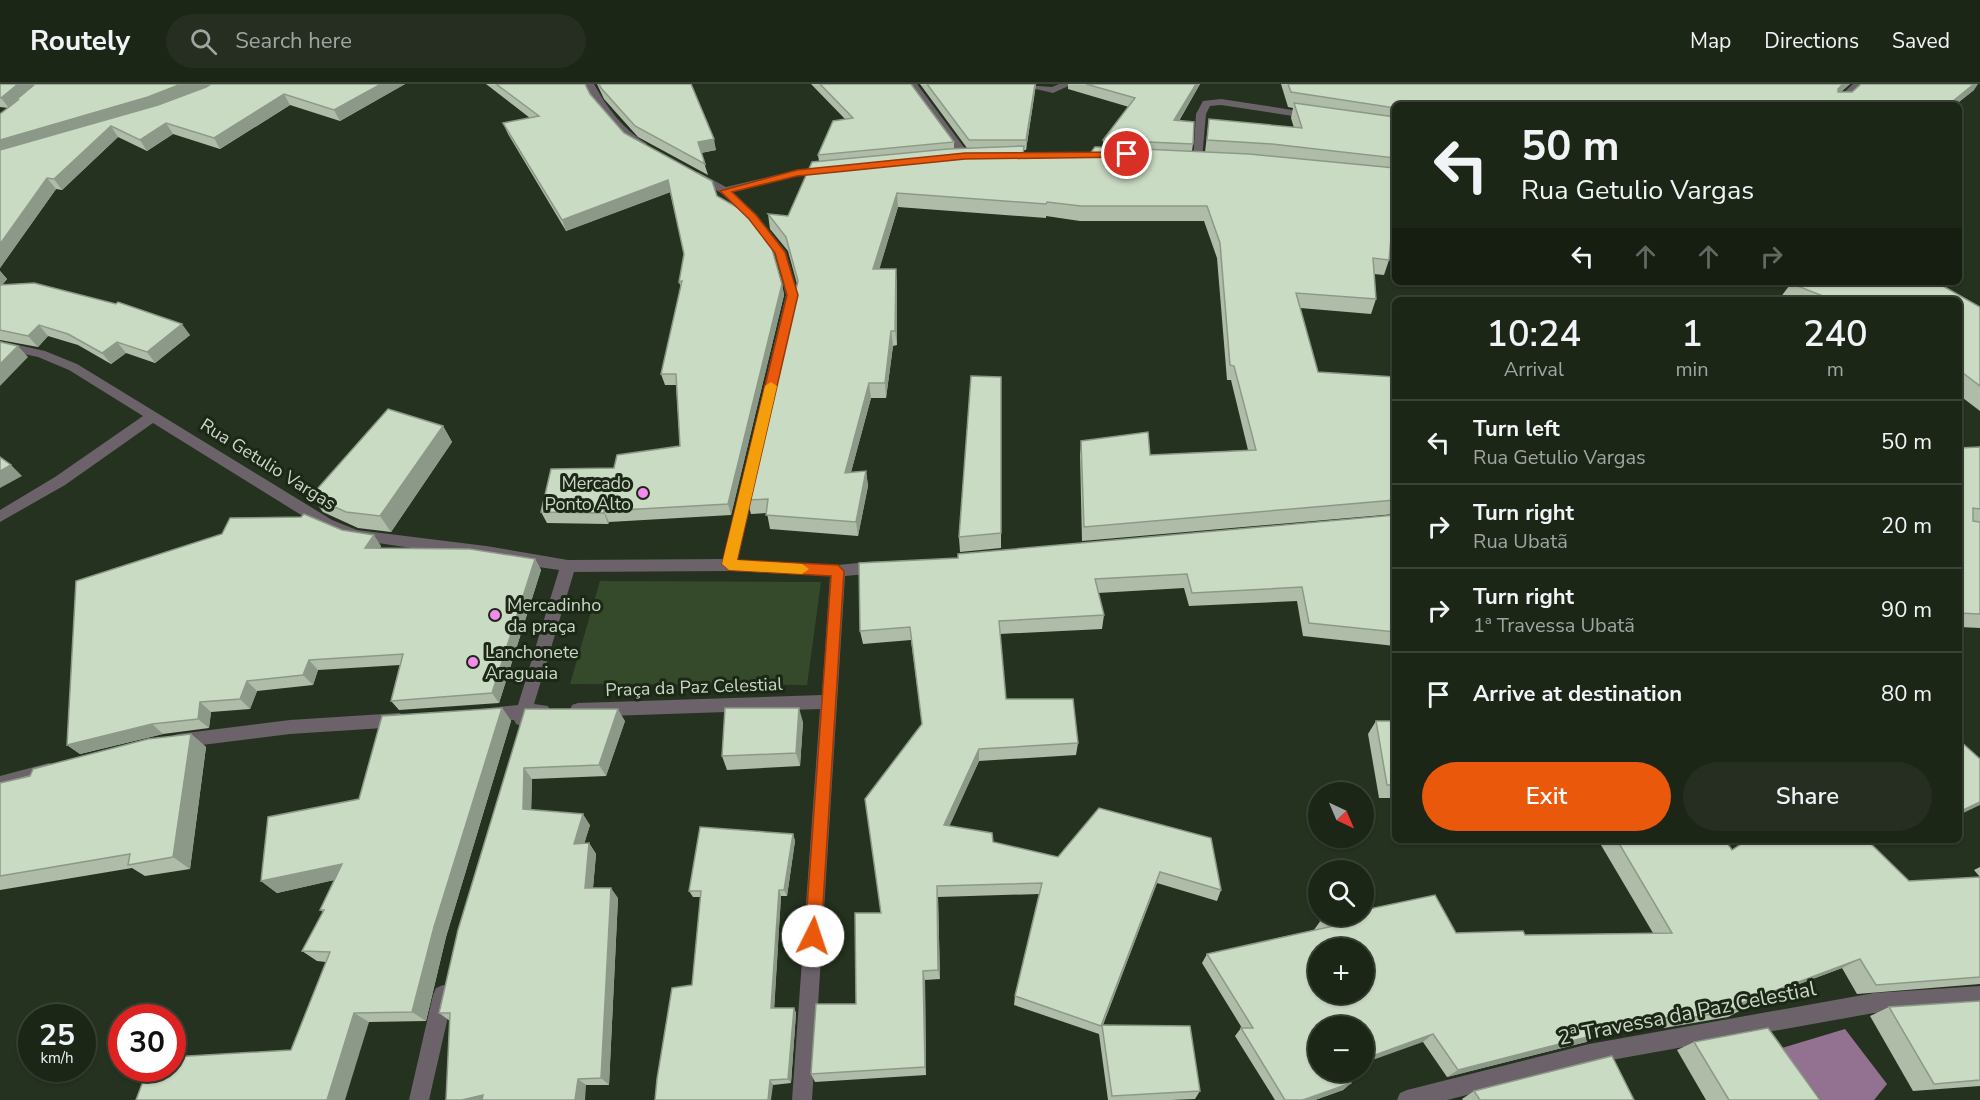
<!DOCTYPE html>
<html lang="en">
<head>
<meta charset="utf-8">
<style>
  :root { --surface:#1c2617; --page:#252e20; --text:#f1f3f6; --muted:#a0a5a1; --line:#3a4336; --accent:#ea580c }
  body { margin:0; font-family:"Nunito Sans",sans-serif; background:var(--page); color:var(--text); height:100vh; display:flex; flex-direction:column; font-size:22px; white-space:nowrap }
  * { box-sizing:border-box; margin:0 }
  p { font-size:20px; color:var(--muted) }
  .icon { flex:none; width:33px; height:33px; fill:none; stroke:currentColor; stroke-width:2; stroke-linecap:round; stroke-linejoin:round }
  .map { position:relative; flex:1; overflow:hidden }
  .sheet { position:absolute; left:1392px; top:213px; width:570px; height:546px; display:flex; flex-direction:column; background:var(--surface); border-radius:9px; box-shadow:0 2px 4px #0004,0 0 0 2px var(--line) }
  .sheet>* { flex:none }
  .hud { position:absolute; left:1392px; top:18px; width:570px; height:183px; border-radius:9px; box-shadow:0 2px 4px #0004,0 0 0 2px var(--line); background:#1c2617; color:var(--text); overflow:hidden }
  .needle { width:39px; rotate:136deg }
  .buttons { position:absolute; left:1308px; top:698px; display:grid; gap:12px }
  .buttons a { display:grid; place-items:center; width:66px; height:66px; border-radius:50%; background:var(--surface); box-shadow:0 2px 4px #0004,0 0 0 2px var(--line); font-size:30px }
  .speed { position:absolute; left:18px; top:920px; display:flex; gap:12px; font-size:30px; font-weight:700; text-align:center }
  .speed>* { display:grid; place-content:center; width:78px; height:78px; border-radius:50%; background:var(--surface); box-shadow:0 2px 4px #0004,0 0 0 2px var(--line); line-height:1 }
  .speed small { font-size:15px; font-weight:400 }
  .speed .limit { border:9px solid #d22; background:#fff; color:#111 }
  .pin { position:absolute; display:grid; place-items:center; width:51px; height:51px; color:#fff; margin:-26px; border:3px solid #fff; border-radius:50%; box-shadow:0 2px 6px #0007 }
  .me { position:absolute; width:66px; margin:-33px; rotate:4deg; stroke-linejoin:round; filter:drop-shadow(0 0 4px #0008) }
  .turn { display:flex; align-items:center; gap:21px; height:126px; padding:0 30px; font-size:27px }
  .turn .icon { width:78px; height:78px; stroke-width:2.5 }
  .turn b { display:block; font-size:42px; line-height:51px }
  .lanes { display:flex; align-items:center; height:57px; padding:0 30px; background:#0003; justify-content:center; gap:30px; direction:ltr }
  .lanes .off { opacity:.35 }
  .eta { display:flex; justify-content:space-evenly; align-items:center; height:102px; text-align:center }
  .eta b { font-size:36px; font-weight:600; line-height:42px }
  .cta { display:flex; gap:12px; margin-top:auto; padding:12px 30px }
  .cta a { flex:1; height:69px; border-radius:36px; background:var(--accent); color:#fff; font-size:24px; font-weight:600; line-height:69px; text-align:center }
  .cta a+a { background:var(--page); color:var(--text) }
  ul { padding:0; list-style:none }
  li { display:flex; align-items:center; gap:18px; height:84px; padding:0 30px; border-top:2px solid var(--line) }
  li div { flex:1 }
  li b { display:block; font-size:22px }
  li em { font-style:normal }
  header { display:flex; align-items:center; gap:36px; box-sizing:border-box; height:84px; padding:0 30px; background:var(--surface); border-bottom:2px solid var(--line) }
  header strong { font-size:28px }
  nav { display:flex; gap:33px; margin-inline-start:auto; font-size:21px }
  .search { width:420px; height:54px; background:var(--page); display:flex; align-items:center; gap:15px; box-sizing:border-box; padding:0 21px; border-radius:33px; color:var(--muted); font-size:22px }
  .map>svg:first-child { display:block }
  .green { fill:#344a2a }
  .water { fill:#937291 }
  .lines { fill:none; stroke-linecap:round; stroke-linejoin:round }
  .service { fill:#6b626a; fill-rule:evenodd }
  .minor { fill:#6b626a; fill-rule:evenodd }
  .wall { fill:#aebca8 }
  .shaded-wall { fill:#8d9988 }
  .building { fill:#cadbc3; stroke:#8d9988; stroke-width:1.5; fill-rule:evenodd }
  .route { fill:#ea580c; stroke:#983908; stroke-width:1.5 }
  .slow { fill:#f59e0b }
  .poi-dot { fill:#f489f0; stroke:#1b2815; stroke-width:2 }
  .labels { text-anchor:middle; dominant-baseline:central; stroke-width:6; stroke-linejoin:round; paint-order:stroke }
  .street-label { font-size:18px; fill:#ccd5c8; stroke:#1b2815 }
  .poi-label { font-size:18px; fill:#ccd5c8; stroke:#1b2815; text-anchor:start }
  .near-street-label { font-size:21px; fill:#ccd5c8; stroke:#1b2815 }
</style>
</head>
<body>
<header>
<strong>Routely</strong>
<div class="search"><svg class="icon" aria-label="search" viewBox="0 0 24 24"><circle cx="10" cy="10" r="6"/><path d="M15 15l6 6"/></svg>Search here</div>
<nav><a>Map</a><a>Directions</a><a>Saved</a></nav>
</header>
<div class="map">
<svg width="1980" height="1016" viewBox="0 0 1980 1016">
  <rect width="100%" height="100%" fill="#25321f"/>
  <!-- green -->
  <path class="green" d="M600,497L821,498L807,601L570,600Z"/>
  <!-- water -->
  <path class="water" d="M1845,945L1887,1000L1874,1016H1821L1782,964Z"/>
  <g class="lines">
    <!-- service -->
    <path class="service" d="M1221,15L1312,29L1317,32L1312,35L1221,21L1210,22L1206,30L1202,75L1193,77L1196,30L1203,17Z"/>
    <!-- minor -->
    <g class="minor">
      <path d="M584,0H594C607,24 623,45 647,60V64C623,67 594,18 584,0Z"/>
      <path d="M907,0H917L969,70V74H961Z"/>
      <path d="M1014,0L1052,3L1059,0H1073L1053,9Z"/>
      <path d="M1853,0H1864L1841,21H1830Z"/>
      <path d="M827,83L831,84V88L797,92L733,108L757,131L786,168L798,211L738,476L838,481L878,477L883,479L885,483L883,487L878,489L845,492L812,1016H792L820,625L578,633L572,631L570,626L572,621L578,619L822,611L830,492L729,487L574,488L534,620L548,622L550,627L548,632L530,635L528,640L522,642L516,640L514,636L486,637L480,635L478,630L480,625L518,621L559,486L351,455L322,444L153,339L65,401L0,438V426L55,393L143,332L69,286L38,273L0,265V257L45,267L77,280L332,436L357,446L486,462L568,476L723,475L786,211L774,168L749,135L721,109L691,91L696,88L700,89L726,103L797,86Z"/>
      <path d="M399,629L405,631L407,636L405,641L399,643L290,650L178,664L172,662L170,657L172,652L178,650L290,636Z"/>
      <path d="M49,679L55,682L57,687L55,692L0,708V692Z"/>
      <path d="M443,901L450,904L453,911L429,1016H409L433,911L436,904Z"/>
      <path d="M1980,902V922L1874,929L1589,980L1447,1016H1397L1400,1009L1407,1006L1589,960L1874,909Z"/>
    </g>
  </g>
  <!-- wall -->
  <g class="wall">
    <path d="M0,0H405L340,37L290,21L220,65L173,50L147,67L118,53L62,106L56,105L0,184V30L8,24L0,23Z"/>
    <path d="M486,0H585L590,10L624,49L717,112L782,200L784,211L731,431L609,438L608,440L547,439L541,428L614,384L680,362L676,301H665L661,290L681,204L679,198L684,170L670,108L566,147L508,50L503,39L530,34Z"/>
    <path d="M597,0H691L716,66L701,69L708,91L638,53L604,15Z"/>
    <path d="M811,0H911L954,58V65L967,64L920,0H1036L1035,7L1026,66H1023V71H1089L1103,63V56L1129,23L1068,5V0H1200L1179,37L1193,60L1192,67L1205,68L1209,35L1294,44L1291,34L1293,24L1288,23L1281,0H1850L1841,8L1974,6L1955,21H1395V147H1392L1389,176L1384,191L1374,190L1376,215L1371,230L1300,224L1318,288L1395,293V430L1082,457L1080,371L1081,357L1150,371L1248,366L1231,296H1227L1217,174L1204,137H1080L1046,132V134L898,123L879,185L897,199V261L893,262L886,314H871L851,388L866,387L868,402L858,452L770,445L767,429L751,430L747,416L797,200L788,167L770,145L768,130L788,132L819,77L818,71L845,35Z"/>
    <path d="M0,187L7,195L2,201L190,251L155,279L126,269L111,280L78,261L48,252L38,263L0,256Z"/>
    <path d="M1792,198H1936L1980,223V327L1959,311V216H1785L1780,214Z"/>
    <path d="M1001,293V464L960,468L959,453Z"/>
    <path d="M443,342L452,358L391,448L358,444L323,428L311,412Z"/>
    <path d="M1980,363V544L1959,543V364Z"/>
    <path d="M1395,431V562L1303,552L1297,517L1189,522L1184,504L1098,509L1104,531L1102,545L1000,550L1006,615L1078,659L1076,671L979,677L949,742L993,758L1058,773L1099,724L1221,806L1217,817L1157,799L1103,941L1200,1007L1195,1015L1171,1016H1108L1099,950L1014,921L1015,912L1039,810L938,813L940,895L925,896L926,991L815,998L811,990L856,920L881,829L922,640L911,556L863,560L860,547L958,474Z"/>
    <path d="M342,446L381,462L380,464L535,475L541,486L499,619L399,626L391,617L400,581L318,586L313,601L257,607L250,625L211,628L209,644L163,650L80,670L67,661Z"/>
    <path d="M502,624L511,637L446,853L426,937L369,938L291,966L326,878L317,877L302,867L323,828L320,826L334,796L277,809L261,797L359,715Z"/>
    <path d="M525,625L625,637L606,692L532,695L531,726L590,741L584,760L589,759L596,770L593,804L618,814L609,1001H586L450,937L439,929Z"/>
    <path d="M1376,637H1395V714H1379L1368,650Z"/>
    <path d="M803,638L800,682L727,686L722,672Z"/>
    <path d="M191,650L206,663L190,785L145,792L132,784L0,806V699Z"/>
    <path d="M793,750L795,757L787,812H781L774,924H794L796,929L791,999L773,1001L692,901L701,813H693L689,807Z"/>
    <path d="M1598,756H1725L1732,766L1909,797L1980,793V900L1857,910L1842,884L1741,922L1745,924L1728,933L1664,944L1662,940L1598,951L1586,958L1447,993L1423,958L1318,942L1351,999L1343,1006L1315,1016H1275L1235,952L1241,944H1242L1202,879L1207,870L1314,846L1321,836L1456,849L1525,851L1653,849Z"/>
    <path d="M1980,783V793L1974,786Z"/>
    <path d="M1980,917V1002L1913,1007L1870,932L1889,923Z"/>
    <path d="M1694,958L1820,1016H1706L1677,966Z"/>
    <path d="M1474,1007L1634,1016H1463L1462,1015Z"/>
  </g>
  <!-- shaded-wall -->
  <g class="shaded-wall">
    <path d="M18,0H38L16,16L17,18L9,24L1,14Z"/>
    <path d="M181,0H214L155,24L0,69V56Z"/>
    <path d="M381,0H405L340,37L334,26Z"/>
    <path d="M1036,0L1035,7L1026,66V56Z"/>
    <path d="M1196,0H1200L1173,46L1174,36Z"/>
    <path d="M1843,0H1850L1828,19L1838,5Z"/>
    <path d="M1974,0H1978L1974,6L1955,21H1948Z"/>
    <path d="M284,10L290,21L220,65L214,54Z"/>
    <path d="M166,39L173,50L147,67L140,56Z"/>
    <path d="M111,42L118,53L62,106L54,95Z"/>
    <path d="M714,55L716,66L700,69L698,58Z"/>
    <path d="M47,94L56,105L0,184V160Z"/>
    <path d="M668,96L671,108L566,147L562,136Z"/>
    <path d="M897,109L898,123L875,200L873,185Z"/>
    <path d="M896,185L897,199V261L895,247Z"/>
    <path d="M0,187L7,195L0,204Z"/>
    <path d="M782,200L784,211L731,431L728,420Z"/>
    <path d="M182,240L190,251L155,279L147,268Z"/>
    <path d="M39,241L48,252L38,263L28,252Z"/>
    <path d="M891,247L893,262L886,314L885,299Z"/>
    <path d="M117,258L126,269L111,280L102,269Z"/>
    <path d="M18,262L28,273L0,302V280Z"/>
    <path d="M869,299L871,314L847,403L845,389Z"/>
    <path d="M443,342L452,358L391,448L380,432Z"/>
    <path d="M11,381L22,392L0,404V387Z"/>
    <path d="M866,387L868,402L858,452L856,438Z"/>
    <path d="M604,427L609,438L608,440L604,429Z"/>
    <path d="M374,451L381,462L373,475L365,464Z"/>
    <path d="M535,475L541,486L499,619L492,609Z"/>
    <path d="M309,576L318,586L313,601L303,591Z"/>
    <path d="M247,597L257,607L250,625L240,615Z"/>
    <path d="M200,618L211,628L209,644L198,635Z"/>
    <path d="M502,624L511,637L446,853L426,937L412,928L434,843Z"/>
    <path d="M799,624L803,638L800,682L796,669Z"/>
    <path d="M618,625L625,637L606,692L599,681Z"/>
    <path d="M152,640L163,650L80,670L67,661Z"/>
    <path d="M191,650L206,663L190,785L173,773Z"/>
    <path d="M979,665V677L945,752L944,741Z"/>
    <path d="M524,684L532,695L531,736L523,725Z"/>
    <path d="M1980,718V721L1959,731V728Z"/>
    <path d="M583,730L590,741L581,770L574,760Z"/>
    <path d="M793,750L795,757L787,812L784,806Z"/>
    <path d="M589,759L596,770L592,814L585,804Z"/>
    <path d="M342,780L356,791L277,809L261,797Z"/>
    <path d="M1160,788L1157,799L1102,943V941Z"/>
    <path d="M937,802L938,813L940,895L938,886Z"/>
    <path d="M611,804L618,814L609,1001L601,994Z"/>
    <path d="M779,806L781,812L774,929L771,924Z"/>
    <path d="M1860,875L1842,884L1723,928L1739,920Z"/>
    <path d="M923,887L925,896L926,991L925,983Z"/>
    <path d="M794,924L796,929L791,999L788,995Z"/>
    <path d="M354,929L369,938L345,1016H327Z"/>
    <path d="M1433,950L1423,958L1364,979V975Z"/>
    <path d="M1599,950L1586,958L1447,993L1458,986Z"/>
    <path d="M578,995L586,1001L585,1016H575Z"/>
    <path d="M770,996L773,1001L771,1016H768Z"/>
    <path d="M1351,999L1343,1006L1315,1016H1303Z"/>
    <path d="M483,1011L490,1016H462Z"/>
  </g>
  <!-- building -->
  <g class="building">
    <path d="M0,0H18L1,14L0,13Z"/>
    <path d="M35,0H181L148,13L0,56V30L18,16H16Z"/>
    <path d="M211,0H381L334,26L284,10L214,54L166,39L140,56L111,42L54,95L47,94L0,160V66L158,21L206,3Z"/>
    <path d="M496,0H585L590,10L624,49L712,97L717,112L749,130L770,158L782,200L728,420L604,427V429L541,428L551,385L614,384L617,371L680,362L676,290H661L682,197L679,198L684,170L668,96L562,136L503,39L539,32Z"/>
    <path d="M599,0H691L714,55L698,58L705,80L635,42L601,4Z"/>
    <path d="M820,0H911L954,58L818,71L833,37L853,34Z"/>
    <path d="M927,0H1035L1026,56H969Z"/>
    <path d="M1086,0H1196L1174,36L1194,38L1193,60L1103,56L1135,14Z"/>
    <path d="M1288,0H1843L1838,5V8H1852L1861,0H1974L1948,21H1807L1804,20L1799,21H1395V24L1291,8Z"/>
    <path d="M1294,19L1395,33V74L1272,60L1207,56L1209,35L1302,44Z"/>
    <path d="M1024,62L1023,71H1089L1095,63H1099L1249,70L1395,84V132H1393L1389,176L1373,174L1376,215L1296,209L1318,288L1395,293V416L1084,443L1081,357L1148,348L1150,371L1256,366L1234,282L1230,281L1220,159L1207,122H1081L1047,118L1046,120L897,109L873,185H896L895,247H891L885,299H869L845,389L866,387L856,438L766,431L768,415L747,416L798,197L786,153L768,130L788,132L812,78L948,65Z"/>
    <path d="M1792,198H1936L1980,223V302L1959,286V216H1833L1790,199Z"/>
    <path d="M34,199L116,220L118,218L182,240L147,268L117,258L102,269L68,250L39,241L28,252L0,246V201Z"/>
    <path d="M0,258L18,262L0,280Z"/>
    <path d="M971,292L1001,293V449L959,453Z"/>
    <path d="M388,325L443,342L380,432L346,428L311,412Z"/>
    <path d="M1980,363V425L1973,424V437L1980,438V530L1959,529V364Z"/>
    <path d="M0,373L11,381L0,387Z"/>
    <path d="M304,430L342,446L374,451L365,464L470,465L535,475L492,609L391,617L403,570L309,576L303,591L247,597L240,615L200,618L198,635L152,640L67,661L76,497L222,450L230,434L301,433Z"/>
    <path d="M1395,431V548L1309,539L1302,503L1192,509L1187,490L1095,495L1104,531L999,537L1006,615H1073L1078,659L979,665L944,741L992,749L993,758L1058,773L1099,724L1211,754L1221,806L1160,788L1101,942L1015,912L1042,799L937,802L938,886L923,887L925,983L811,990L816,920H856L855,829H881L865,715L922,640L910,543L860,547L859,479L958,474V470Z"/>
    <path d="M502,624L434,843L412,928L354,929L327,1016H136L148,984H172V973L291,966L330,868L302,867L324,826H320L342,780L261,797L268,733L359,715L382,632Z"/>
    <path d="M725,624H799L796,669L722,672Z"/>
    <path d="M525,625H618L599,681L524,684L523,725L583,730L574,760L589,759L585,804H611L601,994L578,995L575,1016H482L483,1011L462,1016H446L450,929H439L458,846Z"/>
    <path d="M1376,637H1395V701H1387Z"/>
    <path d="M191,650L173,773L128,781L130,770L0,792V699L30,692L33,685L148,655Z"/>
    <path d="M1959,656L1980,675V718L1959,728Z"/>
    <path d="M700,743L793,750L784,806H779L771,924H794L788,995L770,996L768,1016H655L657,995L672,904L692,901L701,807H689Z"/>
    <path d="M1617,756H1725L1732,766L1747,756H1867L1909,797L1980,793V893L1876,901L1860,875L1739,920L1745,924L1679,936L1677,932L1597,945L1599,950L1458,986L1433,950L1364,975V942H1318V987H1346L1351,999L1303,1016H1285L1241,944H1253L1207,870L1338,841L1321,836L1342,831H1364V826L1435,811L1456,849L1523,847L1525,851L1672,849ZM1318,864H1364V909H1318Z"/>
    <path d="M1980,917V996L1934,1000L1889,923Z"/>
    <path d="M1102,941L1190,942L1200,1007L1112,1012Z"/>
    <path d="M1768,944L1820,1016H1729L1694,958Z"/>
    <path d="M1612,972L1634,1016H1480L1474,1007Z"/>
  </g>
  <!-- route -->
  <path class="route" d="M1127,68L1132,70L1130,73L965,75L797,92L732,108L756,131L785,168L798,211L737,476L838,481L844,487L821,852L819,858L813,861L807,858L805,852L831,492L729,486L722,480L787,211L775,169L749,135L720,107L797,86L965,69Z"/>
  <!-- slow -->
  <path class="slow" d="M771,298L777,302L737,476L802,480L809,485L802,490L729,486L722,480L765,302Z"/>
  <!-- markers -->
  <g class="poi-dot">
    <circle cx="643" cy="409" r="6"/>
    <circle cx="495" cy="531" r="6"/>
    <circle cx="473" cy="578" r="6"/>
  </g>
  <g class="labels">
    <!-- street labels -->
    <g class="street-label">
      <text transform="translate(268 380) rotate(32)">Rua Getulio Vargas</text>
      <text transform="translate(694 603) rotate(-2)">Praça da Paz Celestial</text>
    </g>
    <!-- poi labels -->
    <g class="poi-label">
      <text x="631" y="399" text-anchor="end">Mercado<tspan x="631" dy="21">Ponto Alto</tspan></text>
      <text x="507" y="521">Mercadinho<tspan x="507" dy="21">da praça</tspan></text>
      <text x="485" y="568">Lanchonete<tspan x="485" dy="21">Araguaia</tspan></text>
    </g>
    <!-- near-street labels -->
    <g class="near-street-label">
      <text transform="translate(1687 929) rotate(-11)">2ª Travessa da Paz Celestial</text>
    </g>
  </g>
</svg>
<div class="buttons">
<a><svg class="needle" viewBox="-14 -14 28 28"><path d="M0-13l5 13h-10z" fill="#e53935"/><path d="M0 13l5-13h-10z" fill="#a0a5a1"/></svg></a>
<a><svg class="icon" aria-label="search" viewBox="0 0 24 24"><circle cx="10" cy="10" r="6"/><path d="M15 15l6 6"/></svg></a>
<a>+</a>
<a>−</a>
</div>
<div class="speed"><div>25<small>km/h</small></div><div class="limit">30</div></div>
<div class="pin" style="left:1127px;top:70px;background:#d93025"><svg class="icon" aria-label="arrive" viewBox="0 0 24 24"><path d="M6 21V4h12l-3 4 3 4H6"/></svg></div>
<svg class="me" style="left:813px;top:852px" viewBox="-20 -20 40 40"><circle r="19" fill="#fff"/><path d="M0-13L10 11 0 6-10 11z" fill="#ea580c"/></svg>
<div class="hud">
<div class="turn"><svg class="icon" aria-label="left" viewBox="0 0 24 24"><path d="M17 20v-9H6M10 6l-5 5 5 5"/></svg><div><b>50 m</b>Rua Getulio Vargas</div></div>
<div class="lanes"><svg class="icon" aria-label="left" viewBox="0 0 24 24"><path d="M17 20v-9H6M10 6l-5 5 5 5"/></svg><svg class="icon off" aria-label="ahead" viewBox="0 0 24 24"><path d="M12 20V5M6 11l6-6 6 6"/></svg><svg class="icon off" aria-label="ahead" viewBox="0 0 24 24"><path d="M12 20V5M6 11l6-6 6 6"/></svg><svg class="icon off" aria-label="right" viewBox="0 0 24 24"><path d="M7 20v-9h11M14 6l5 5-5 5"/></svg></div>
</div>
<section class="sheet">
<div class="eta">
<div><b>10:24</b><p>Arrival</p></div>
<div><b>1</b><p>min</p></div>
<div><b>240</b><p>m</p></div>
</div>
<ul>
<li><svg class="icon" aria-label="left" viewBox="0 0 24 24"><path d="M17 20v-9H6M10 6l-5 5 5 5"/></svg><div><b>Turn left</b><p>Rua Getulio Vargas</p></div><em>50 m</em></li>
<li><svg class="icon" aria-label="right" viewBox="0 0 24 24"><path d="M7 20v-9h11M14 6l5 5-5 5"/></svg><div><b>Turn right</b><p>Rua Ubatã</p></div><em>20 m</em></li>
<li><svg class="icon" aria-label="right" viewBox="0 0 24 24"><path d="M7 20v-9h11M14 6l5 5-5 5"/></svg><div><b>Turn right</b><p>1ª Travessa Ubatã</p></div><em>90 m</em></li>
<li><svg class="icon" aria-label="arrive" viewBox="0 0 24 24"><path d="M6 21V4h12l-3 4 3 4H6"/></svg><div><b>Arrive at destination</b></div><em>80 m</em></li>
</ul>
<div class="cta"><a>Exit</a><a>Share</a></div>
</section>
</div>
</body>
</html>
